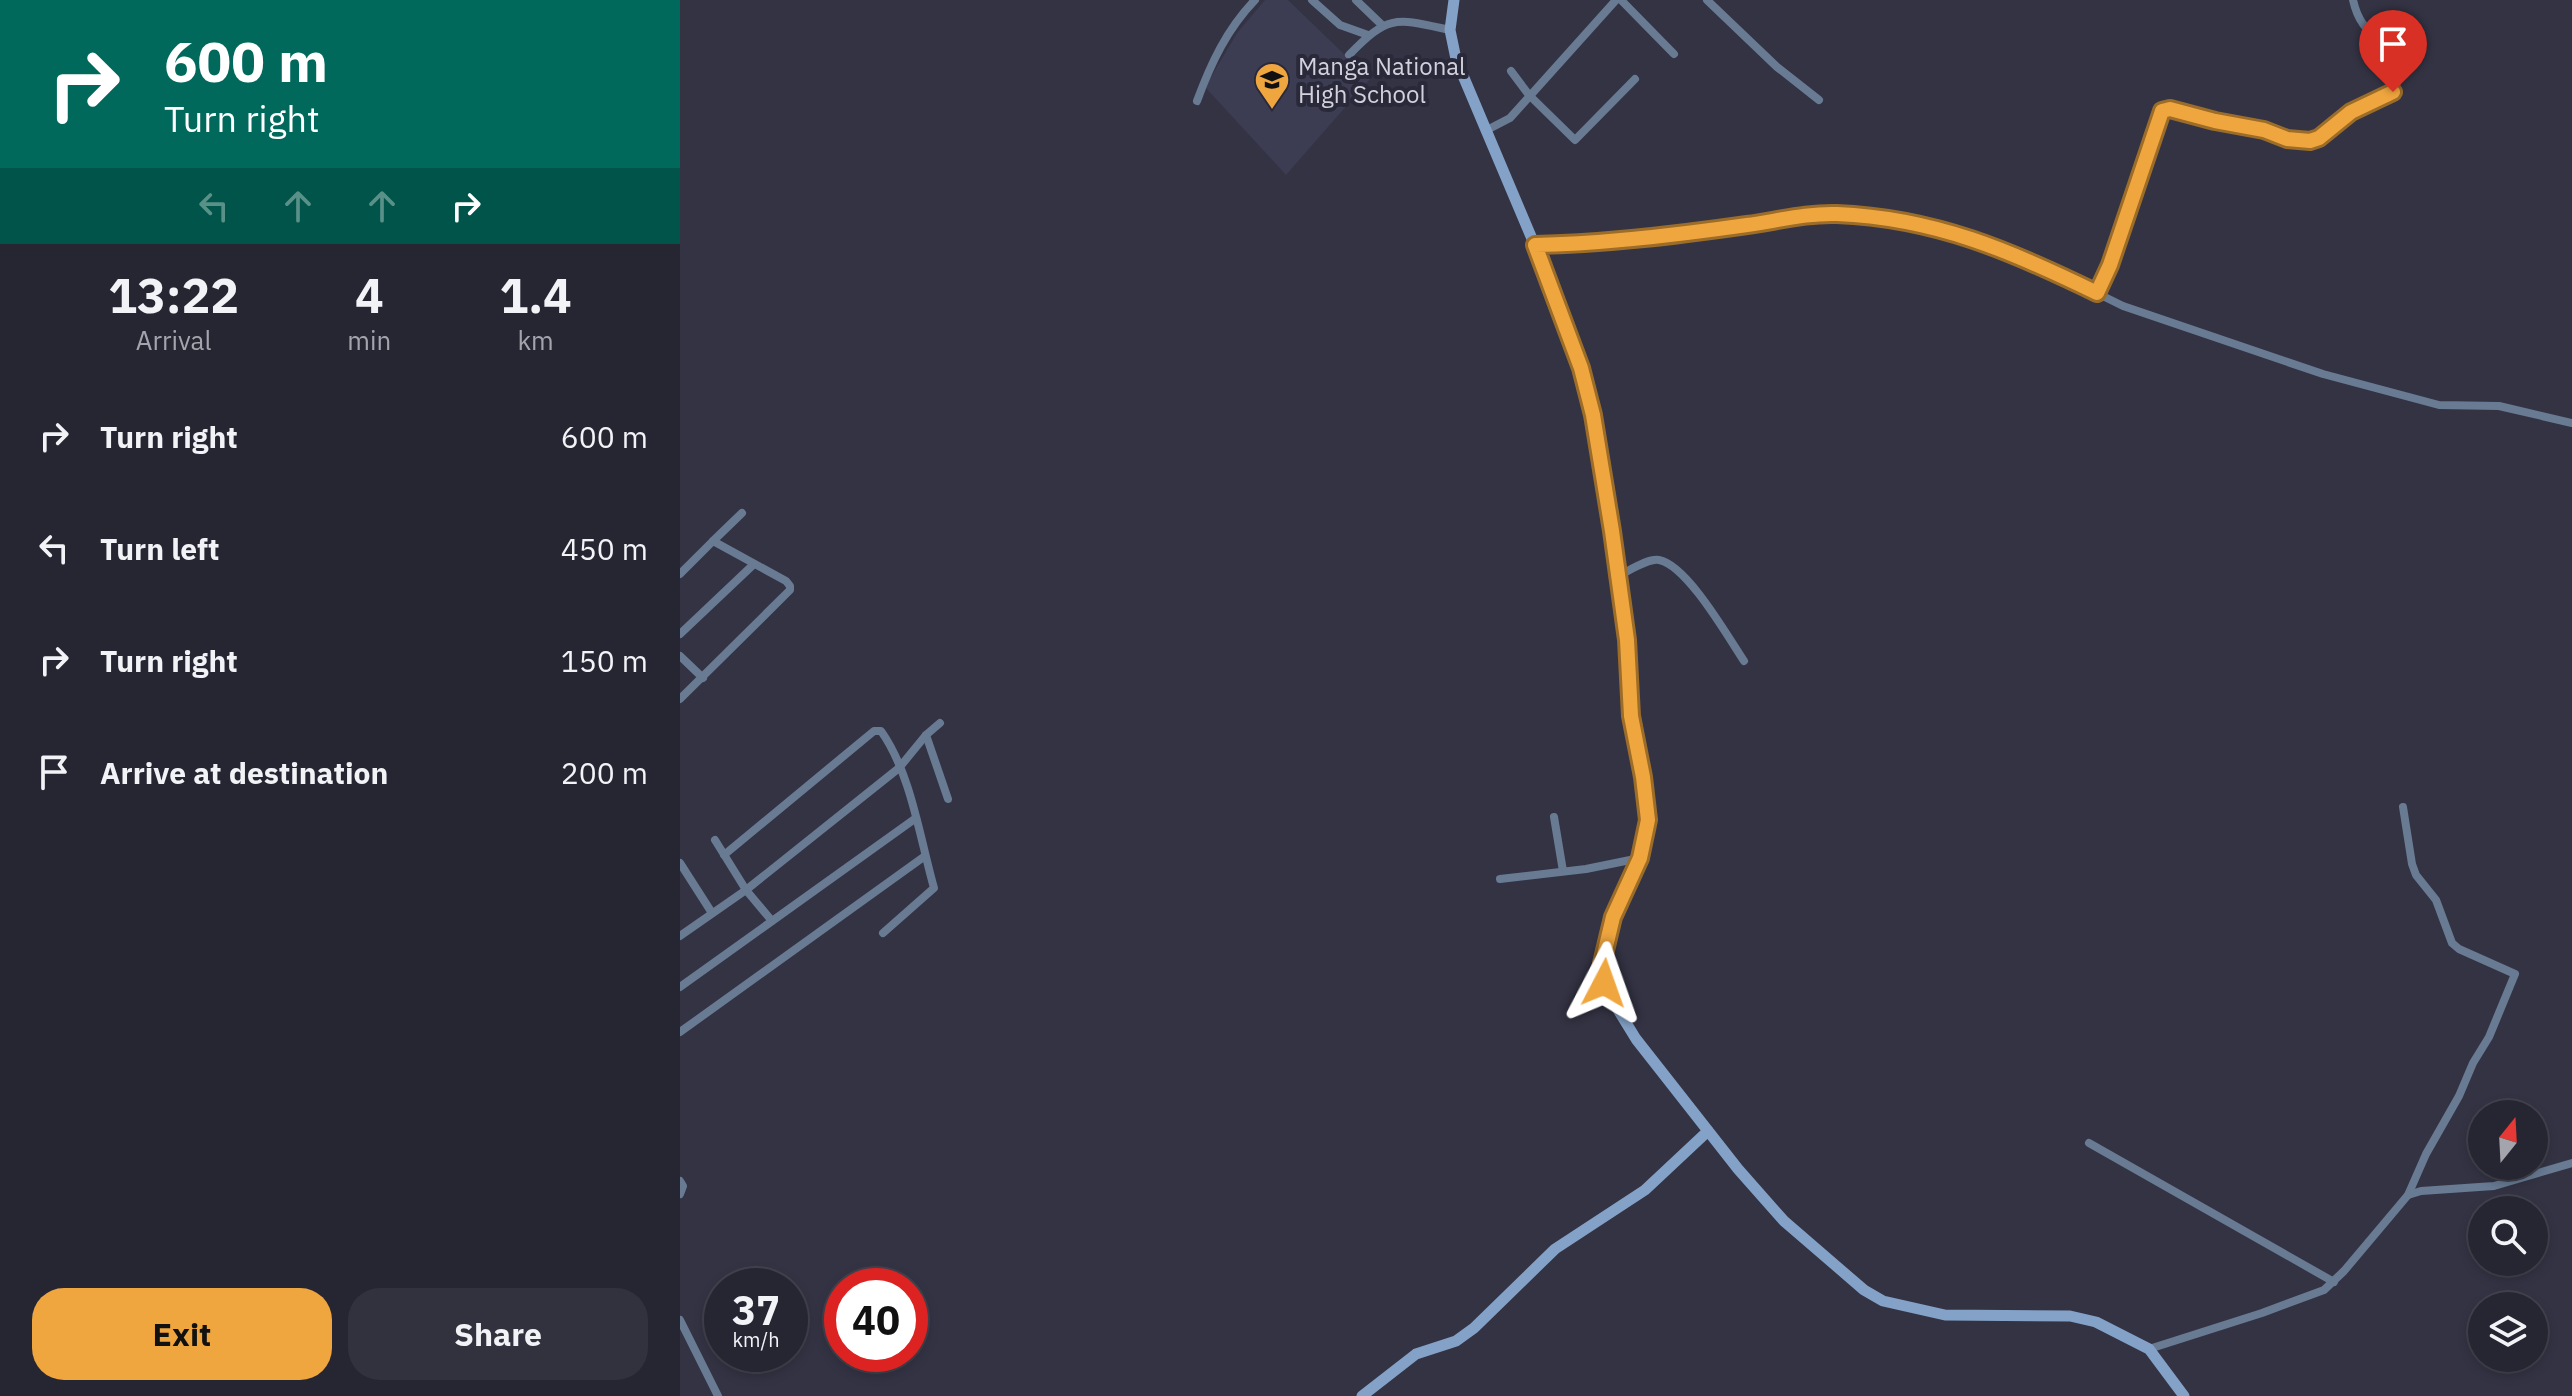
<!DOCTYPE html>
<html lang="en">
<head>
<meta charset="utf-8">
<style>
  :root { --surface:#262633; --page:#32323f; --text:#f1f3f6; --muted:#a4a5ac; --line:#42434e; --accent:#f0a63f }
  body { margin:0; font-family:"IBM Plex Sans",sans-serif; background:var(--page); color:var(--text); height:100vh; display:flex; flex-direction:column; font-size:30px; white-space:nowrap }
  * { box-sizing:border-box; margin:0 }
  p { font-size:26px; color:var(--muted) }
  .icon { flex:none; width:44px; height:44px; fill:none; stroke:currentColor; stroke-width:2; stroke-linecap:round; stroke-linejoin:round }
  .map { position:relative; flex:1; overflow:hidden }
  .side { display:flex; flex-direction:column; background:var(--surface); width:680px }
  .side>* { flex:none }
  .guide { background:#00695c; color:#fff; overflow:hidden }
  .needle { width:52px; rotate:18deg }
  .buttons { position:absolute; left:1788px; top:1100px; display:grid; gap:16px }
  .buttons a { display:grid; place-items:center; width:80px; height:80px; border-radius:50%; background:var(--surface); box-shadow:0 4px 12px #0003,0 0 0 2px var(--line); font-size:40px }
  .speed { position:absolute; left:24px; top:1268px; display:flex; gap:16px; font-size:40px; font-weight:700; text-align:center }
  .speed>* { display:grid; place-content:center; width:104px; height:104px; border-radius:50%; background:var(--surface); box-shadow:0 4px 12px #0003,0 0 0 2px var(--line); line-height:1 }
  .speed small { font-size:20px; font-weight:400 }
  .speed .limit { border:12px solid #d22; background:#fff; color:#111 }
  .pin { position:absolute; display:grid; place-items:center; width:68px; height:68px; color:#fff; margin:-82px -34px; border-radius:50% 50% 50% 0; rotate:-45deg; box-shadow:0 0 8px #0007 }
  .pin .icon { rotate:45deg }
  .me { position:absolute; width:88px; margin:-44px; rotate:4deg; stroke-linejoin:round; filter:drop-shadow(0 0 6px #0008) }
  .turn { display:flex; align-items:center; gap:28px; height:168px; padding:0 32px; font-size:36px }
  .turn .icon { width:104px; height:104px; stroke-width:2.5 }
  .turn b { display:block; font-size:56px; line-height:68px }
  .lanes { display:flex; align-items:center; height:76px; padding:0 32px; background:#0003; justify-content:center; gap:40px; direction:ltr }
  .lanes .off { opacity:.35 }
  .eta { display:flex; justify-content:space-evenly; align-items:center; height:136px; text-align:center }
  .eta b { font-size:48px; font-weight:700; line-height:56px }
  .cta { display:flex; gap:16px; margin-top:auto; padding:16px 32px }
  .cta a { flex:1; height:92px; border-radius:32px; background:var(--accent); color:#111; font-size:32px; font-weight:700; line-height:92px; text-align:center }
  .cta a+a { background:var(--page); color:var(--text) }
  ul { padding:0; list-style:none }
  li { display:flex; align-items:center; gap:24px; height:112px; padding:0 32px }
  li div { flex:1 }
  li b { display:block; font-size:30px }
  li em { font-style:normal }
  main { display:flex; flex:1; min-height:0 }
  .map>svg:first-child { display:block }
  .built { fill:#3c3c53 }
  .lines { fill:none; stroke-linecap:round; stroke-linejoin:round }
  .street { stroke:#687b93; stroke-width:8 }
  .secondary { stroke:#84a2c8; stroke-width:11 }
  .route-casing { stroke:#9c6c29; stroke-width:20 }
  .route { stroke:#f0a63f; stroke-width:14 }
  .labels { text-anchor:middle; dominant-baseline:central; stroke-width:8; stroke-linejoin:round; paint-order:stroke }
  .poi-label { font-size:24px; fill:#d1d2dd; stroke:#29293a; text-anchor:start }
</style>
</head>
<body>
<main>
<section class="side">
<div class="guide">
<div class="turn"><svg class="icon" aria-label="right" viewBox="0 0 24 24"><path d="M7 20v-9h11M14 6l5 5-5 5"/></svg><div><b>600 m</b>Turn right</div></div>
<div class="lanes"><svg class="icon off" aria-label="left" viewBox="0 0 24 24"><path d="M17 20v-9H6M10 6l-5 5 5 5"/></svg><svg class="icon off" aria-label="ahead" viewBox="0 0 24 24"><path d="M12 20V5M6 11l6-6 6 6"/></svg><svg class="icon off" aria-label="ahead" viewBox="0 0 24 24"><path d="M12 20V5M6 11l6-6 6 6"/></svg><svg class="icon" aria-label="right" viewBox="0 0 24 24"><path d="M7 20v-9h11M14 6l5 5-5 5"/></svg></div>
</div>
<div class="eta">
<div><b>13:22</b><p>Arrival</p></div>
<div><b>4</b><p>min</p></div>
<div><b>1.4</b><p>km</p></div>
</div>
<ul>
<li><svg class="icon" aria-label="right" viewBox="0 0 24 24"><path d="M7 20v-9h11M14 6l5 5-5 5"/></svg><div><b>Turn right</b></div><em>600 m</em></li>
<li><svg class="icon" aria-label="left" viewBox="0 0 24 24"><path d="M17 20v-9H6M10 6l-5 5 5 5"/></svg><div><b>Turn left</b></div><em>450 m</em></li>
<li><svg class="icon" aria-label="right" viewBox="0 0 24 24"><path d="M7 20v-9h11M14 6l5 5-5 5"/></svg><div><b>Turn right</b></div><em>150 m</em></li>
<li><svg class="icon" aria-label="arrive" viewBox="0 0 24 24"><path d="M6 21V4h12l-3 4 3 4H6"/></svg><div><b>Arrive at destination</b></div><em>200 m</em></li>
</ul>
<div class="cta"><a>Exit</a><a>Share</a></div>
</section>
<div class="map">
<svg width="1892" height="1396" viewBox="0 0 1892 1396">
  <rect width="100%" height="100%" fill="#334"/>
  <!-- built -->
  <path class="built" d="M585,0H608L690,79L606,175L525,87L557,33Z"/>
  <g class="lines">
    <!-- street -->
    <g class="street">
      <path d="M632,0L660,25L688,35"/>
      <path d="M676,0L702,25"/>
      <path d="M941,0L994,54"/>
      <path d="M1027,0L1097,67L1139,100"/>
      <path d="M669,55C709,14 715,18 770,30"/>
      <path d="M831,71L849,95L895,140L955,79"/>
      <path d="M517,101C531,63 547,29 575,0"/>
      <path d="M805,131L830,118L936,0"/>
      <path d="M855,245L886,244L990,234L1136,215L1185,216L1221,221L1267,231L1316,246L1358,264L1443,306L1643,374L1759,405L1819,406L1892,423"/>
      <path d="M1417,293L1430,265L1482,111L1490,109L1535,121L1584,130L1607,139L1630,141L1639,138L1671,112L1713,92C1729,68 1697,42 1683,24C1678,17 1675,9 1673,0"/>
      <path d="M0,574L33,541"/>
      <path d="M938,576C949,571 968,558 979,560C1007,565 1048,637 1064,661"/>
      <path d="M0,634L74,564"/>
      <path d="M0,656L23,678"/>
      <path d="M0,699L110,590V586L106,581L33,541L62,513"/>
      <path d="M246,735L268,799"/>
      <path d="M1723,807L1732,864L1736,875L1756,900L1772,943L1779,949L1835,974L1809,1037L1793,1063L1779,1096L1746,1154L1728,1195"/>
      <path d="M874,817L883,871"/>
      <path d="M35,840L66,890L92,921"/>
      <path d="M44,855L194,731H201C231,773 240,839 254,888L203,933"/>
      <path d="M0,863L32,913"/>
      <path d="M820,879L906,869L960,858"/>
      <path d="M0,936L66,890L219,768L246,735L260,723"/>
      <path d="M0,987L236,818"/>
      <path d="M0,1032L245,856"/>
      <path d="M1409,1143L1654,1282"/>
      <path d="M0,1181L3,1186L0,1194"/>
      <path d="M0,1320L38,1396"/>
      <path d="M1469,1349L1582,1313L1644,1290L1664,1271L1728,1195L1741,1191L1814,1186L1892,1163"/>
    </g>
    <!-- secondary -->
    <g class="secondary">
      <path d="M774,0L770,30L776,59L869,279L887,326L901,368L923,472L947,640L951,716L963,777L968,820L960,858L933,917L922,963L924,983L937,1008L956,1039L1058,1169L1104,1221L1184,1290L1203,1301L1265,1315L1390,1316L1416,1322L1469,1349L1504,1396"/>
      <path d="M682,1396L736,1354L776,1341L794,1328L875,1249L965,1190L1028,1131"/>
    </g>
  </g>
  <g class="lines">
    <defs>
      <path id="route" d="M924,983L922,963L933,917L960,858L968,820L963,777L951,716L947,640L932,531L913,415L901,368L855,245C925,244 997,235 1067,225C1097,221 1126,213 1157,214C1255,218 1331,251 1417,293L1430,265L1482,111L1490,109L1535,121L1584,130L1607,139L1630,141L1639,138L1671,112L1713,92"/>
    </defs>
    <!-- route casing -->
    <use href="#route" class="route-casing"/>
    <!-- route -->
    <use href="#route" class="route"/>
  </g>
  <!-- icons -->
  <defs>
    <symbol id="school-pin" viewBox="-11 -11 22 30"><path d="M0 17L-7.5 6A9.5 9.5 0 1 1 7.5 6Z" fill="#f0a63f" stroke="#29293a"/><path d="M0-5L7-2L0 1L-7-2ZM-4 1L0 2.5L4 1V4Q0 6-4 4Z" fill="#111"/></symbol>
  </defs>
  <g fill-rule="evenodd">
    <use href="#school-pin" x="572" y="60" width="40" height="54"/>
  </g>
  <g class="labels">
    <!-- poi labels -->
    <g class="poi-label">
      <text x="618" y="66">Manga National<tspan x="618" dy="28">High School</tspan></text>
    </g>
  </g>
</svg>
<div class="buttons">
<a><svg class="needle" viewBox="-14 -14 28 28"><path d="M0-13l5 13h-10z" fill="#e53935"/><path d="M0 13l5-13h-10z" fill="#a4a5ac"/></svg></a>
<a><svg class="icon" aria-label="search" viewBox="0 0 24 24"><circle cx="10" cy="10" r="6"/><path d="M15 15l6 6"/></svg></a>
<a><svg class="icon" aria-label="layers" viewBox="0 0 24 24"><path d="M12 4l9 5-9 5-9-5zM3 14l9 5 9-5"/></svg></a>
</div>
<div class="speed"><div>37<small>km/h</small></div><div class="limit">40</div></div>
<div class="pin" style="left:1713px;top:92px;background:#d93025"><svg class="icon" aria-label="arrive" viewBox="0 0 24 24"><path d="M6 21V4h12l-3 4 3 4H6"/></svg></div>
<svg class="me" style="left:924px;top:983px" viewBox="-20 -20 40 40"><path d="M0-17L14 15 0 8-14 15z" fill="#f0a63f" stroke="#fff" stroke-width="4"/></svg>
</div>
</main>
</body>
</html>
